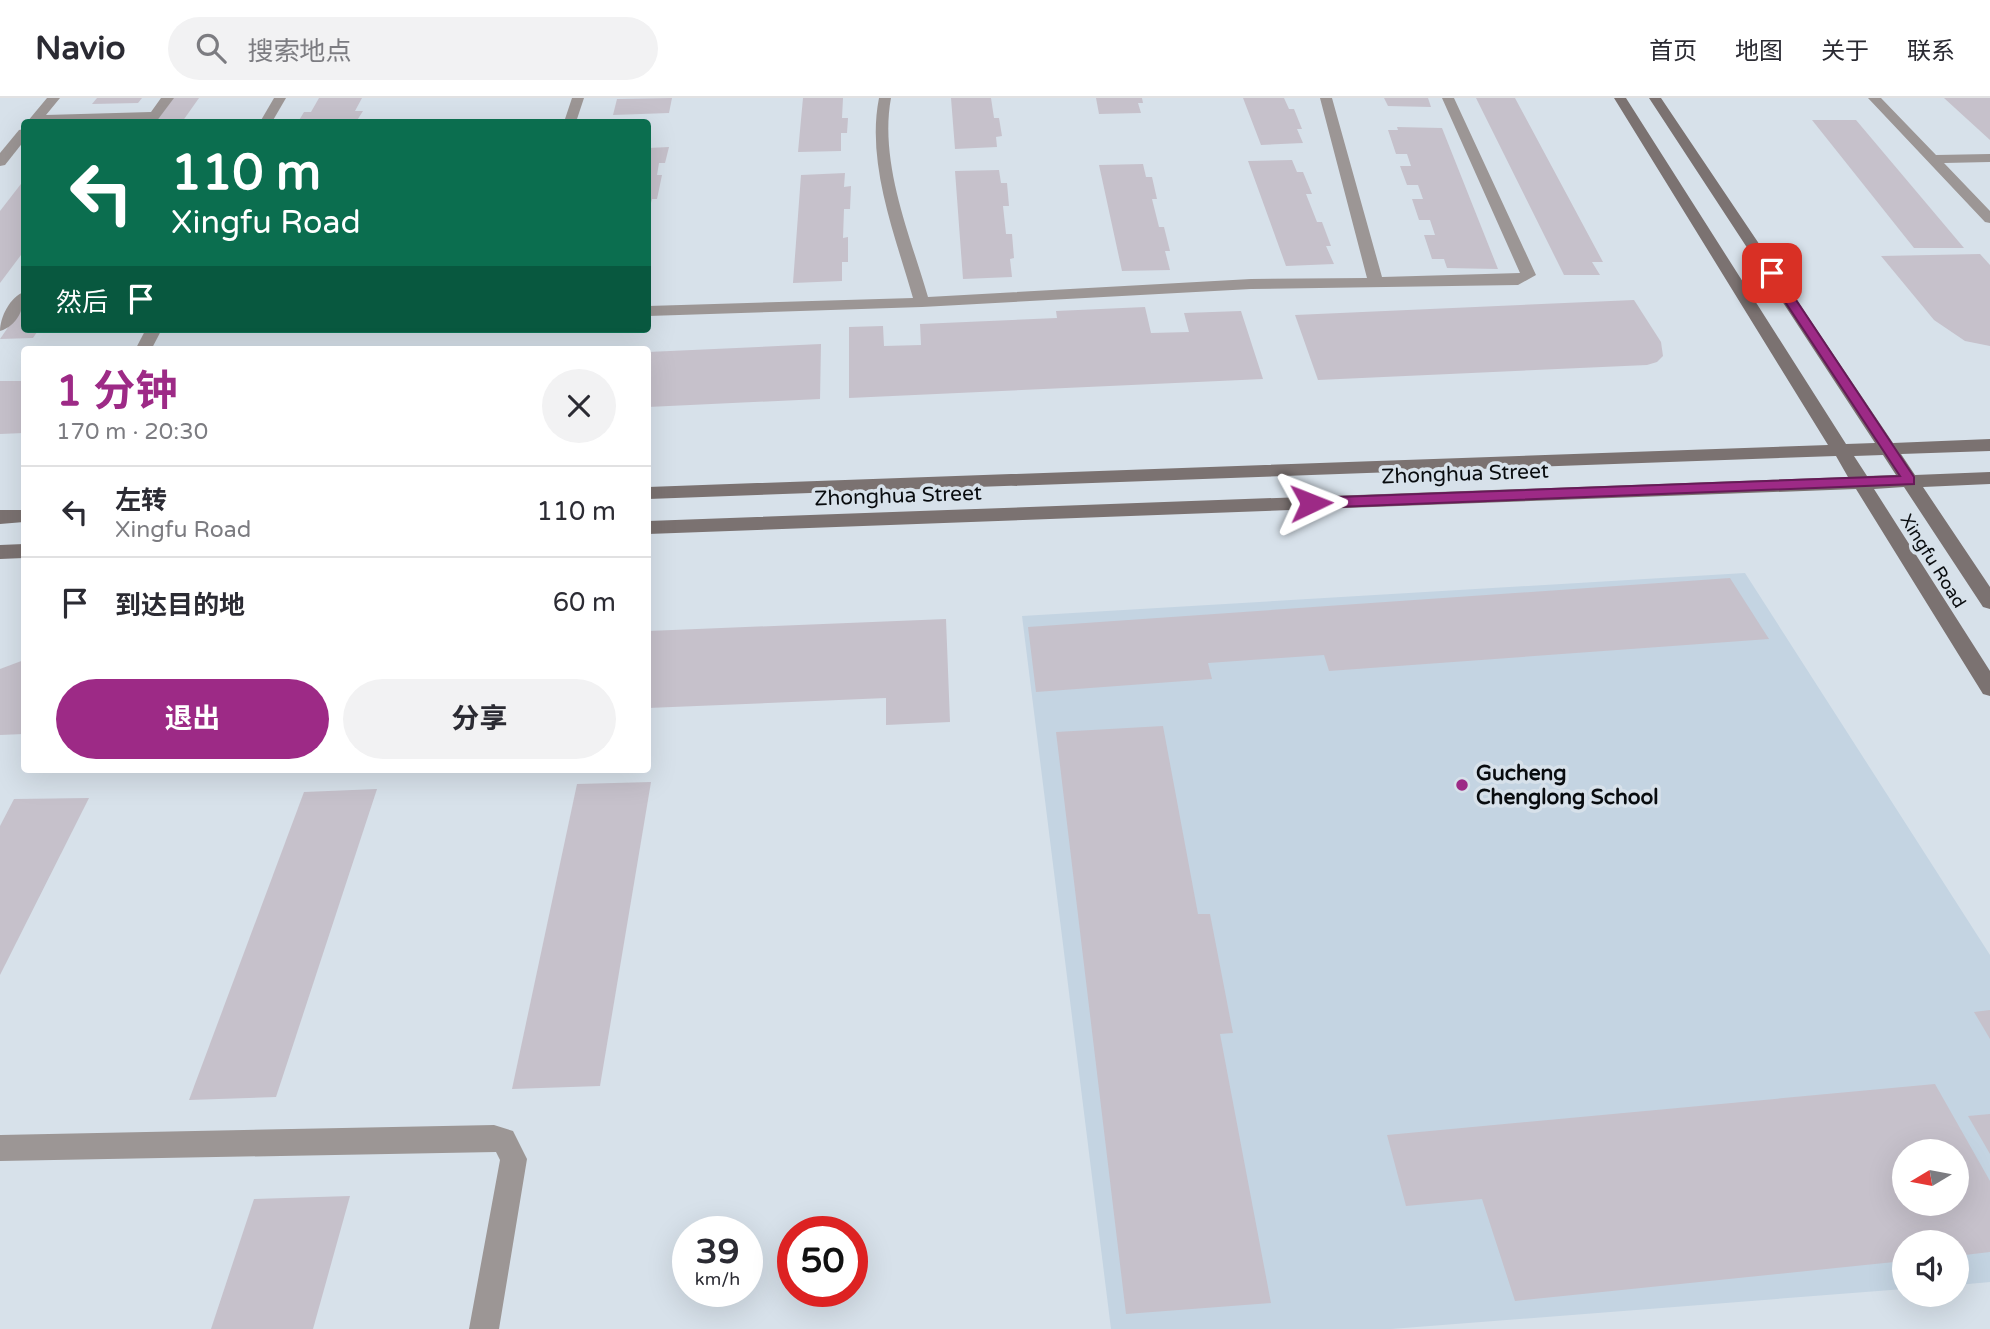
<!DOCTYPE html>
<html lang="zh">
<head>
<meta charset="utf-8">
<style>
  :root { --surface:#fff; --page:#f2f2f3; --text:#2b2b33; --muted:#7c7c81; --line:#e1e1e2; --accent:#9d2a86 }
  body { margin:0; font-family:"Varela Round","Noto Sans SC",sans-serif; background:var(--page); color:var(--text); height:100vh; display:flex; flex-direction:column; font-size:26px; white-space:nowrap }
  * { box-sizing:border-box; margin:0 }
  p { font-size:23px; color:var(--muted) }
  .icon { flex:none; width:38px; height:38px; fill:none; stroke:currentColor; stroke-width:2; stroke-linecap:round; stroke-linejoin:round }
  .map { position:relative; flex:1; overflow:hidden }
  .sheet { position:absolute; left:21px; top:248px; width:630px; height:427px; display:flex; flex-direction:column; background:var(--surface); border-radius:7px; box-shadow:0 7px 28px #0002 }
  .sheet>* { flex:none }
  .hud { position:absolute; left:21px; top:21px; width:630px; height:214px; border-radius:7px; box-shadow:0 7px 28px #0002; background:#0b6e4f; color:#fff; overflow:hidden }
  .needle { width:46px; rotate:260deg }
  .controls { position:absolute; left:1892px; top:1041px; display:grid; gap:14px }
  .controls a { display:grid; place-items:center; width:77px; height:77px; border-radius:50%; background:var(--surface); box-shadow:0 7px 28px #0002; font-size:35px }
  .speed { position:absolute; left:672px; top:1118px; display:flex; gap:14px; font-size:35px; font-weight:700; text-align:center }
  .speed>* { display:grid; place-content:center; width:91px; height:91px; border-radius:50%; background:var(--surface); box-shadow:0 7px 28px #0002; line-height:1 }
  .speed small { font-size:18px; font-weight:400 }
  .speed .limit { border:10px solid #d22; background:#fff; color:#111 }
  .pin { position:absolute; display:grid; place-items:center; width:60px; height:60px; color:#fff; margin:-30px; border-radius:14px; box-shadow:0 4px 10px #0006 }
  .me { position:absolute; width:77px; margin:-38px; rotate:88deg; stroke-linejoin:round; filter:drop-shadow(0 0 5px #0008) }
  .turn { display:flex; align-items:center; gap:24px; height:147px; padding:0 35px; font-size:32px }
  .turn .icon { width:91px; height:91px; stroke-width:2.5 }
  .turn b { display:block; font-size:49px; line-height:60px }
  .then { display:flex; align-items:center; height:66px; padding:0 35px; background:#0003; gap:14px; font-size:26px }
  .round { display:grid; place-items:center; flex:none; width:74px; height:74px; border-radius:37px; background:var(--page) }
  .overview { display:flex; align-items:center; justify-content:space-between; height:119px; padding:0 35px }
  h1 { font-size:42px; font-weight:700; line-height:52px; color:var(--accent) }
  .button { display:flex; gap:14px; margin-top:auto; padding:14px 35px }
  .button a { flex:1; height:80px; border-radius:42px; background:var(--accent); color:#fff; font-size:28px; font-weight:700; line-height:80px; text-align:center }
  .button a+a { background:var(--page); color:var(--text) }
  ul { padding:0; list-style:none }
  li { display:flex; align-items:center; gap:21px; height:91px; padding:0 35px; border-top:2px solid var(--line) }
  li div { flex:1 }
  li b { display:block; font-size:26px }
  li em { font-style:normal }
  header { display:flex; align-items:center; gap:42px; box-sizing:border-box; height:98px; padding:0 35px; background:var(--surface); border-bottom:2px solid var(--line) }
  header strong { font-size:33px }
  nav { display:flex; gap:38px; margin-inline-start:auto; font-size:24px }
  .search { width:490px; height:63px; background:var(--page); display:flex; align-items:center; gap:18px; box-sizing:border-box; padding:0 24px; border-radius:38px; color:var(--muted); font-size:26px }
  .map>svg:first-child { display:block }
  .built { fill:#c4d4e2; fill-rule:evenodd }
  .building { fill:#c6c1cb; fill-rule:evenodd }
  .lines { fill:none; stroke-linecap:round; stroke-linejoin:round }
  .lane { fill:#9c9695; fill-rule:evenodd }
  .secondary { fill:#7b7271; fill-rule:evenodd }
  .route { fill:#9d2a86; stroke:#661b57; stroke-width:2 }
  .poi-dot { fill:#9d2a86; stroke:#d7e1ea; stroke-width:2.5 }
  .labels { text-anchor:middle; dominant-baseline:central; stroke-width:7; stroke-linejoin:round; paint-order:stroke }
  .far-street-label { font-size:18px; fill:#090c0f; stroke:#d7e1ea }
  .street-label { font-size:21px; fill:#090c0f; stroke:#d7e1ea }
  .poi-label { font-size:21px; font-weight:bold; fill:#090c0f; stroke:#d7e1ea; text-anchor:start }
</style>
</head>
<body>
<header>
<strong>Navio</strong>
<div class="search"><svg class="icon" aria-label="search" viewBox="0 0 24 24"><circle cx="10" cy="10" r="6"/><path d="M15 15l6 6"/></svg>搜索地点</div>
<nav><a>首页</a><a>地图</a><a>关于</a><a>联系</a></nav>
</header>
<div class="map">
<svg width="1990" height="1231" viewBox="0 0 1990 1231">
  <rect width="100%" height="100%" fill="#d7e1ea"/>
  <!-- built -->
  <path class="built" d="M1745,475L1990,857V1184L1957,1187L1956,1144H1904V1191L1391,1231H1111L1022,518ZM1904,1054H1956V1106H1904Z"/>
  <!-- building -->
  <g class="building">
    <path d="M97,0H142L138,5L92,6Z"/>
    <path d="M173,0H199L182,24H155Z"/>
    <path d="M319,0H362L355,13H363L356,24H298L304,14H311Z"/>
    <path d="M672,0L669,15L613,17L617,1Z"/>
    <path d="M803,0H843L842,20H848L847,35H841V53L798,54Z"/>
    <path d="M951,0H991L994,20H999L1002,38L996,39L997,49L955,51Z"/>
    <path d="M1096,0H1142L1143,5H1138L1141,15L1099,16Z"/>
    <path d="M1243,0H1284L1289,11H1294L1302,31H1297L1303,45L1261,47Z"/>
    <path d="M1384,0H1428L1431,9L1388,8Z"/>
    <path d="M1476,0H1515L1603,164H1592L1600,177H1564Z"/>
    <path d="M1944,0H1990V42Z"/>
    <path d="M1812,22H1856L1964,150H1914Z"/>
    <path d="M1397,29L1442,30L1498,171L1447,170L1444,161H1432L1424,137H1435L1430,122H1419L1412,101H1423L1418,87H1407L1400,68H1411L1407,56H1396L1388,32H1398Z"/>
    <path d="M669,49L665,65H659L657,77H662L657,101H652L648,117V50Z"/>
    <path d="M1292,62L1297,74H1303L1312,96H1306L1317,124H1322L1331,148H1326L1334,166L1286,168L1248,63Z"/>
    <path d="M1143,66L1146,79H1152L1157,101H1152L1159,129H1164L1170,153H1165L1170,172L1122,173L1099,67Z"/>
    <path d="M999,72L1001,85H1007L1009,108H1003L1006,136H1012L1014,160L1010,161L1012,179L963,181L955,73Z"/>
    <path d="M845,75L844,89L851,88L850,111H844L843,140L848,139V164H842V183L793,185L801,77Z"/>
    <path d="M24,82V153L0,185V113Z"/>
    <path d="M1980,156L1990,167V248L1965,243L1934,222L1881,158Z"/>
    <path d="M1634,202L1661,244L1663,258L1657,264L1647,267L1318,282L1295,217Z"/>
    <path d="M24,206V231H39L33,240L0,241Z"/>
    <path d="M1145,209L1151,235L1189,234L1184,215L1241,213L1263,281L849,300V229L883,228L884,248L921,247L920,226L1057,220L1056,213Z"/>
    <path d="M821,246L820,301L648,309V254Z"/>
    <path d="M0,283H24V335L0,336Z"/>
    <path d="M1730,480L1769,541L1329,573L1324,557L1208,565L1212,581L1036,594L1028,529Z"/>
    <path d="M946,521L950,624L886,627V600L648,610V533Z"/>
    <path d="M24,562V636L0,637V571Z"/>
    <path d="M1163,628L1198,816H1210L1233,935L1220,936L1271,1205L1126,1216L1056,634Z"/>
    <path d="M651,684L600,988L512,991L577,686Z"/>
    <path d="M377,691L276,999L189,1002L304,694Z"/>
    <path d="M89,700L0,877V728L14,701Z"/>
    <path d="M1990,912V941L1974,914Z"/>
    <path d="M1935,986L1990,1083V1154L1956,1158V1144H1904V1163L1515,1203L1482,1101L1406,1108L1387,1037ZM1904,1054H1956V1106H1904Z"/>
    <path d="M1990,1016V1056L1968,1018Z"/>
    <path d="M350,1098L313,1231H211L254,1101Z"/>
  </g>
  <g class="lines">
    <!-- lane -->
    <g class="lane">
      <path d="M47,0H60L46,17L151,14L161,0H174L156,24H144L145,22L27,24Z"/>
      <path d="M274,0H286L272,24H260Z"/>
      <path d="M572,0H584L576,24H564Z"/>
      <path d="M879,0H891C879,65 910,137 928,199L1251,181L1367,180L1320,0H1332L1382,179L1520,175L1442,0H1454L1536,177L1518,187L1251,191L922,209L648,218V208L913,200C895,137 866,65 879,0Z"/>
      <path d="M1868,0H1881L1936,57L1990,56V64L1944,65L1990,113V125L1985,124Z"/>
      <path d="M24,31V43L5,67L0,68V55L19,32Z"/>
      <path d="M24,194C25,210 17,228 0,233C0,219 10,199 24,194Z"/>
      <path d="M146,231H162L151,252H135Z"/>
      <path d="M494,1027L513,1033L527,1061L499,1231H469L500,1062L496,1054L0,1063V1037Z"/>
    </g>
    <!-- secondary -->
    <g class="secondary">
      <path d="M1614,0H1626L1846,346L1875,345L1649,0H1661L1893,345L1990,341V353L1901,356L1915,377L1990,374V386L1923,389L1990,489V511L1983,509L1904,389L1874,391L1990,573V598L1983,596L1856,391L648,436V423L1848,379L1836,358L648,401V389L1828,347ZM1883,357L1896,377L1867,378L1854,358Z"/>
      <path d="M0,412H24V424L0,426Z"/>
      <path d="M24,446V460L0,461V447Z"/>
    </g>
  </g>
  <!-- route -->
  <path class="route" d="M1768,173L1778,175L1914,379V386L1311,410L1304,405L1311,400L1900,378L1766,175Z"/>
  <!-- markers -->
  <circle class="poi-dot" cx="1462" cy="687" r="7"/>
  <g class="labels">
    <!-- far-street labels -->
    <g class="far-street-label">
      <text transform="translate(1933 463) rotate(58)">Xingfu Road</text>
    </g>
    <!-- street labels -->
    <g class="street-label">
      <text transform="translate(1465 376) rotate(-2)">Zhonghua Street</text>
      <text transform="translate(898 398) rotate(-2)">Zhonghua Street</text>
    </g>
    <!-- poi labels -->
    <g class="poi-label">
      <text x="1476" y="675">Gucheng<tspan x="1476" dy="24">Chenglong School</tspan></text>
    </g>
  </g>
</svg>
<div class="controls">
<a><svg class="needle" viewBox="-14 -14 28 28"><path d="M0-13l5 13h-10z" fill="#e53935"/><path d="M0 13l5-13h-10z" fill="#7c7c81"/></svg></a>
<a><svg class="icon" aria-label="sound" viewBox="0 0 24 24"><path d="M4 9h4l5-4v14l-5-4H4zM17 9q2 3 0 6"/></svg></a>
</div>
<div class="speed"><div>39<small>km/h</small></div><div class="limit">50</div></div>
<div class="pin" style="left:1772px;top:175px;background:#d93025"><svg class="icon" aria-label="arrive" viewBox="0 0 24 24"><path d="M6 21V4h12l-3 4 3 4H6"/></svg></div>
<svg class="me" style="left:1311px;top:405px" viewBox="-20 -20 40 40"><path d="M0-17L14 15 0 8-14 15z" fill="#9d2a86" stroke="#fff" stroke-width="4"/></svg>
<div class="hud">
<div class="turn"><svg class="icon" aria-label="left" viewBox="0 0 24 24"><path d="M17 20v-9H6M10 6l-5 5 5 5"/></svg><div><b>110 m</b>Xingfu Road</div></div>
<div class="then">然后<svg class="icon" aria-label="arrive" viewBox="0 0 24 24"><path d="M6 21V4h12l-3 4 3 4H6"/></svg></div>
</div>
<section class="sheet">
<div class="overview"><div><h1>1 分钟</h1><p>170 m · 20:30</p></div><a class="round"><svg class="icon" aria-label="close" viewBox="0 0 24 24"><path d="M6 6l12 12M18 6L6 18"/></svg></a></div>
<ul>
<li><svg class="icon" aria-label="left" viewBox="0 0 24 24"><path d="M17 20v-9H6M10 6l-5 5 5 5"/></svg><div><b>左转</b><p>Xingfu Road</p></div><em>110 m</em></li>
<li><svg class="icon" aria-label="arrive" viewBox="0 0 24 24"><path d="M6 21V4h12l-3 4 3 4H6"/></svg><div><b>到达目的地</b></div><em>60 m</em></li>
</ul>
<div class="button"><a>退出</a><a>分享</a></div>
</section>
</div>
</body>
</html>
